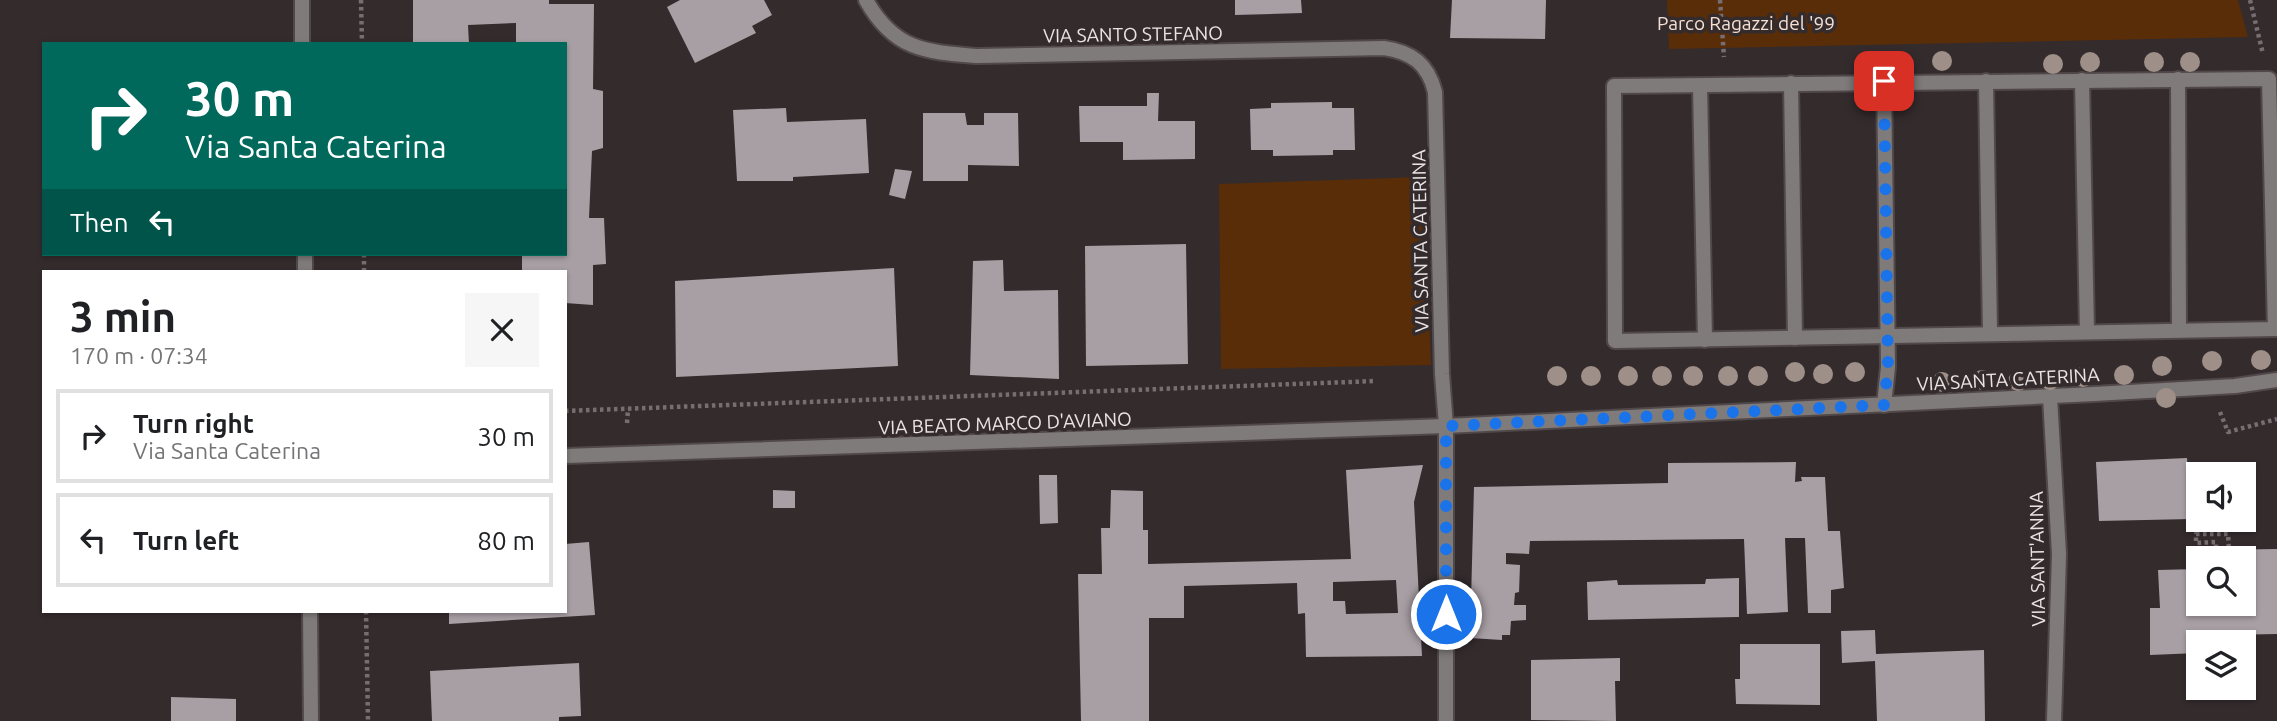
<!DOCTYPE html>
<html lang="en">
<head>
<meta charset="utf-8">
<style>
  :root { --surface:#fff; --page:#f6f6f6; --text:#202124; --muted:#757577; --line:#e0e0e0 }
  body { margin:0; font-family:Ubuntu,sans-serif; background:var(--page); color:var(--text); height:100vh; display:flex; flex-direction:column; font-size:26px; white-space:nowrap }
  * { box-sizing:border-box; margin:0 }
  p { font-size:23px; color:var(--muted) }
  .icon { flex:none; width:38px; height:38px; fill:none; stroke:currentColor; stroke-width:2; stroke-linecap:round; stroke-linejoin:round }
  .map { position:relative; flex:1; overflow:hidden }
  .drawer { position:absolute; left:42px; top:270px; width:525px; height:343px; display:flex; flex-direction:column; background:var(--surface); border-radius:0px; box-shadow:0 2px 5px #0004 }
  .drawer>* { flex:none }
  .top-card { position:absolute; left:42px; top:42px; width:525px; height:214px; border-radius:0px; box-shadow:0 2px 5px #0004; background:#00695c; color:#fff; overflow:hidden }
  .buttons { position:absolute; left:2186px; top:462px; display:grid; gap:14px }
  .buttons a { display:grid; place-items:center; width:70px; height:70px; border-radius:0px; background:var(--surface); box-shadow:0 2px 5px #0004; font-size:35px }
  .pin { position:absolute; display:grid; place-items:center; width:60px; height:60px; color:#fff; margin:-30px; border-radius:14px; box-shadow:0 4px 10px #0006 }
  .me { position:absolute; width:77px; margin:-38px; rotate:0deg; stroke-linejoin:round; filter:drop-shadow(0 0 5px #0008) }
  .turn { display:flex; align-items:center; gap:24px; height:147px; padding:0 28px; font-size:32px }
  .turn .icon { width:91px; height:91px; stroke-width:2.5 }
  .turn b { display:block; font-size:49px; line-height:60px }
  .then { display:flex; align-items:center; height:66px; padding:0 28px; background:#0003; gap:14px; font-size:26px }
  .round { display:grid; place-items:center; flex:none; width:74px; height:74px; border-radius:0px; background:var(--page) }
  .overview { display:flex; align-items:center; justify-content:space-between; height:119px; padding:0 28px }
  h1 { font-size:42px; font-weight:700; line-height:52px }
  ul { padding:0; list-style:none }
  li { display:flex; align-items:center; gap:21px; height:94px; margin:0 14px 10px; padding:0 14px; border:4px solid var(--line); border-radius:0px }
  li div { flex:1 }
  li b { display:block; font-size:26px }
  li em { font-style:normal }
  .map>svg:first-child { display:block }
  .green { fill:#5a2d09 }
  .building { fill:#a89fa4; fill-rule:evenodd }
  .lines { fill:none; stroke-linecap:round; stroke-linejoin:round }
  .service-casing { stroke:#51484a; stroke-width:18 }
  .minor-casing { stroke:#51484a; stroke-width:18 }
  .path { stroke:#766e70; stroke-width:4.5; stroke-dasharray:3.5 3.5; stroke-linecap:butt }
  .service { stroke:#807b7b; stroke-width:14 }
  .minor { stroke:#807b7b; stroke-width:14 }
  .tree { fill:#9e8f88 }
  .route { stroke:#1a73e8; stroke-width:12; stroke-dasharray:0 21.6 }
  .labels { text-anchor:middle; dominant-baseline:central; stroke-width:7; stroke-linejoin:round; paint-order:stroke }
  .park-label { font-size:19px; fill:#f5e0d3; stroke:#342b2d }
  .street-label { font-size:19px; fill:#e9e3e4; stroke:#342b2d }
</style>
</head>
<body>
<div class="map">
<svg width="2277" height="721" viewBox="0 0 2277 721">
  <rect width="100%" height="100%" fill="#342b2d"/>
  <!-- green -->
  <g class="green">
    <path d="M1667,0H2238L2248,37L1669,49Z"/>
    <path d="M1423,177L1431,365L1221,369L1219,184Z"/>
  </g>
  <!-- building -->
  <g class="building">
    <path d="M413,0H549V4H594L593,89L603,91V148L592,151L589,218H604L606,264L593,265V305L565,303V271H522V254H565V44H516V23L468,25L469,44H413Z"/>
    <path d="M680,0H764L772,15L752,26L756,33L695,63L667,7Z"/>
    <path d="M1235,0H1301L1302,13L1235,15Z"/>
    <path d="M1452,0H1546L1545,39L1450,38Z"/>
    <path d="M1147,93H1159L1158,121H1195V159L1123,160V142H1080L1079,106H1147Z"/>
    <path d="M1332,102V108H1354L1355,150H1333V155L1273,156V150H1251L1250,109L1271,108V103Z"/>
    <path d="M786,108L787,122L866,119L869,173L793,177V181H737L733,110Z"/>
    <path d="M923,113H965L967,125H984V113H1018L1019,166L968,165V181H923Z"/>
    <path d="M895,169L912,171L905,199L889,195Z"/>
    <path d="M1186,244L1188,364L1086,366L1085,246Z"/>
    <path d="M1003,260L1004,291L1058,290L1059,379L970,375L973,261Z"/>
    <path d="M894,268L898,366L676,377L675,281Z"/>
    <path d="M2187,458L2191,519L2099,521L2096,462Z"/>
    <path d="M1796,462L1795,482L1802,481L1801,477H1825L1828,531H1840L1844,588L1831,590V613H1808L1805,538H1785L1788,612L1747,614L1744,539L1530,541L1529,554L1506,553V564L1520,565L1519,592L1515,593L1514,605H1526V620L1511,621L1510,635H1502V640L1470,638L1474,487L1668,483V463Z"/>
    <path d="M1423,465L1414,502L1422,656L1306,657L1305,613L1298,614L1297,583L1184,586V618H1149V721H1081L1078,574H1102L1101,528H1110L1111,490L1143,491V530H1148V564L1351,559L1346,470ZM1396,580L1398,613L1346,614L1345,601H1333V582Z"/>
    <path d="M1039,475H1057L1058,523L1040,524Z"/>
    <path d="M773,490L795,491V508H773Z"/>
    <path d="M589,542L595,615L449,624V611H565V544Z"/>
    <path d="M2277,549V634L2227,635V642H2198V653L2150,655V608H2160L2158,570L2198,569V604H2244V558H2212L2211,550Z"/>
    <path d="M1739,578V617L1588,620L1587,582L1617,580L1618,585L1705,584L1706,579Z"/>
    <path d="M1875,630L1876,654L1984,650L1985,721H1877L1875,661L1842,663L1841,631Z"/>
    <path d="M1740,644H1820V705L1736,704L1735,679H1740Z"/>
    <path d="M1620,658V681H1615L1616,721L1531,720V660Z"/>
    <path d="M579,663L581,716L559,717V721H432L430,671Z"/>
    <path d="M171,697L236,699V721H171Z"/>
  </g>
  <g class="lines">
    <defs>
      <g id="service">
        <path d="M2178,79L2179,330"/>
        <path d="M2269,79L2275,329L1615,341L1614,86Z"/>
        <path d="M2082,80L2087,332"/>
        <path d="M1986,81L1990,333"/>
        <path d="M1791,83L1795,338"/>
        <path d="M1700,86L1705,340"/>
        <path d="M1884,405L1888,367L1884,81"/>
      </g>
      <g id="minor">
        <path d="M302,0V44"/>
        <path d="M866,0C894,50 925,52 977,56L1384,48C1412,52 1428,64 1435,92L1442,374L1446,426V721"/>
        <path d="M305,254V271"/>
        <path d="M2050,397L2059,554L2054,721"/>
        <path d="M565,456L1446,426L2094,394L2235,386L2277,380"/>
        <path d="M310,611L311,721"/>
      </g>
    </defs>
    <!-- service casing -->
    <use href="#service" class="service-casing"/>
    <!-- minor casing -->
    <use href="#minor" class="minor-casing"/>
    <!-- path -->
    <g class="path">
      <path d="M361,0L362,44"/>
      <path d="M1720,0L1724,57"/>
      <path d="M2250,0L2263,54"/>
      <path d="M364,254V271"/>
      <path d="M565,411L1376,381"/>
      <path d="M2220,412L2228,432L2277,419"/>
      <path d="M627,423L628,409"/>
      <path d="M2196,534H2228L2229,550H2216V542L2196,543Z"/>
      <path d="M366,611L368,721"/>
    </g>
    <!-- service -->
    <use href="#service" class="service"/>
    <!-- minor -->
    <use href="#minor" class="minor"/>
  </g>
  <!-- trees -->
  <g class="tree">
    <circle cx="1942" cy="61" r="10"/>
    <circle cx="2090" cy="62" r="10"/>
    <circle cx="2154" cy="62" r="10"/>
    <circle cx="2190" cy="62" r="10"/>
    <circle cx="2053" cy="64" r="10"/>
    <circle cx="2261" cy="360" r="10"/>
    <circle cx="2212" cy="361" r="10"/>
    <circle cx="2162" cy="366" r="10"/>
    <circle cx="1795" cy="372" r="10"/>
    <circle cx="1855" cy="372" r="10"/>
    <circle cx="1823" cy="374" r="10"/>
    <circle cx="2124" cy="375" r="10"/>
    <circle cx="1557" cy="376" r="10"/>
    <circle cx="1591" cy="376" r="10"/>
    <circle cx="1628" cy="376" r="10"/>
    <circle cx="1662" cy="376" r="10"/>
    <circle cx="1693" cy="376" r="10"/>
    <circle cx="1728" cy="376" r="10"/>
    <circle cx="1758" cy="376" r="10"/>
    <circle cx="2083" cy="377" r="10"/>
    <circle cx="1982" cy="380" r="10"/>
    <circle cx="2050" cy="380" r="10"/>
    <circle cx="2018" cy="381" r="10"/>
    <circle cx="1942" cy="382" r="10"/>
    <circle cx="2166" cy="398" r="10"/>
  </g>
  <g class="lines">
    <!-- route -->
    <path class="route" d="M1446,614V426L1884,405L1888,367L1884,81"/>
  </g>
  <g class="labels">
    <!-- park labels -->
    <g class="park-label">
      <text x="1746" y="23">Parco Ragazzi del '99</text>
    </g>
    <!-- street labels -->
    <g class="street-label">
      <text transform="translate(1133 34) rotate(-1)">VIA SANTO STEFANO</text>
      <text transform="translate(1420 241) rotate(-91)">VIA SANTA CATERINA</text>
      <text transform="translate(2008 379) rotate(-3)">VIA SANTA CATERINA</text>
      <text transform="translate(1005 423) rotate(-2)">VIA BEATO MARCO D'AVIANO</text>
      <text transform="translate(2037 559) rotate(-91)">VIA SANT'ANNA</text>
    </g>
  </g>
</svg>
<div class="buttons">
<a><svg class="icon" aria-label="sound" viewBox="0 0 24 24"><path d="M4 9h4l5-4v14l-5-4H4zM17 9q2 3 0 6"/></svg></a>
<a><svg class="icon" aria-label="search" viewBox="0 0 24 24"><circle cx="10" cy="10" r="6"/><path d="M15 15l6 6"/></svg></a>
<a><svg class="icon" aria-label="layers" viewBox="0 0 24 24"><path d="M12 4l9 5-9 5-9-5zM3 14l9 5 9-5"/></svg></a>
</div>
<div class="pin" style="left:1884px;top:81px;background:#d93025"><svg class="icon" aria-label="arrive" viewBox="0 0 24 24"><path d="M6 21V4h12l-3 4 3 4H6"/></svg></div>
<svg class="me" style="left:1446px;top:614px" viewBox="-20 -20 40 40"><circle r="17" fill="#1a73e8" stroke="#fff" stroke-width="3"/><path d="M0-11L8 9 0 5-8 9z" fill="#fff"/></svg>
<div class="top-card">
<div class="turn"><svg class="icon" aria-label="right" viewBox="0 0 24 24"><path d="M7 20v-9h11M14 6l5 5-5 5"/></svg><div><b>30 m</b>Via Santa Caterina</div></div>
<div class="then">Then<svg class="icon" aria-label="left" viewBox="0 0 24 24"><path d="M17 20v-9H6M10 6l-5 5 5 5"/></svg></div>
</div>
<section class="drawer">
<div class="overview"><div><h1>3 min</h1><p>170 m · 07:34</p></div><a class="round"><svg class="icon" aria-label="close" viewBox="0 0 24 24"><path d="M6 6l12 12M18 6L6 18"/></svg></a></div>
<ul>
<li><svg class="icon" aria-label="right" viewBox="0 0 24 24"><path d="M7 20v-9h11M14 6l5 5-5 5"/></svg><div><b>Turn right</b><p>Via Santa Caterina</p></div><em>30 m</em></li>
<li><svg class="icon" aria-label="left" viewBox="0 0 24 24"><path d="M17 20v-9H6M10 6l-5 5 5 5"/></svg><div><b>Turn left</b></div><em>80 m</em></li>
</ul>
</section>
</div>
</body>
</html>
